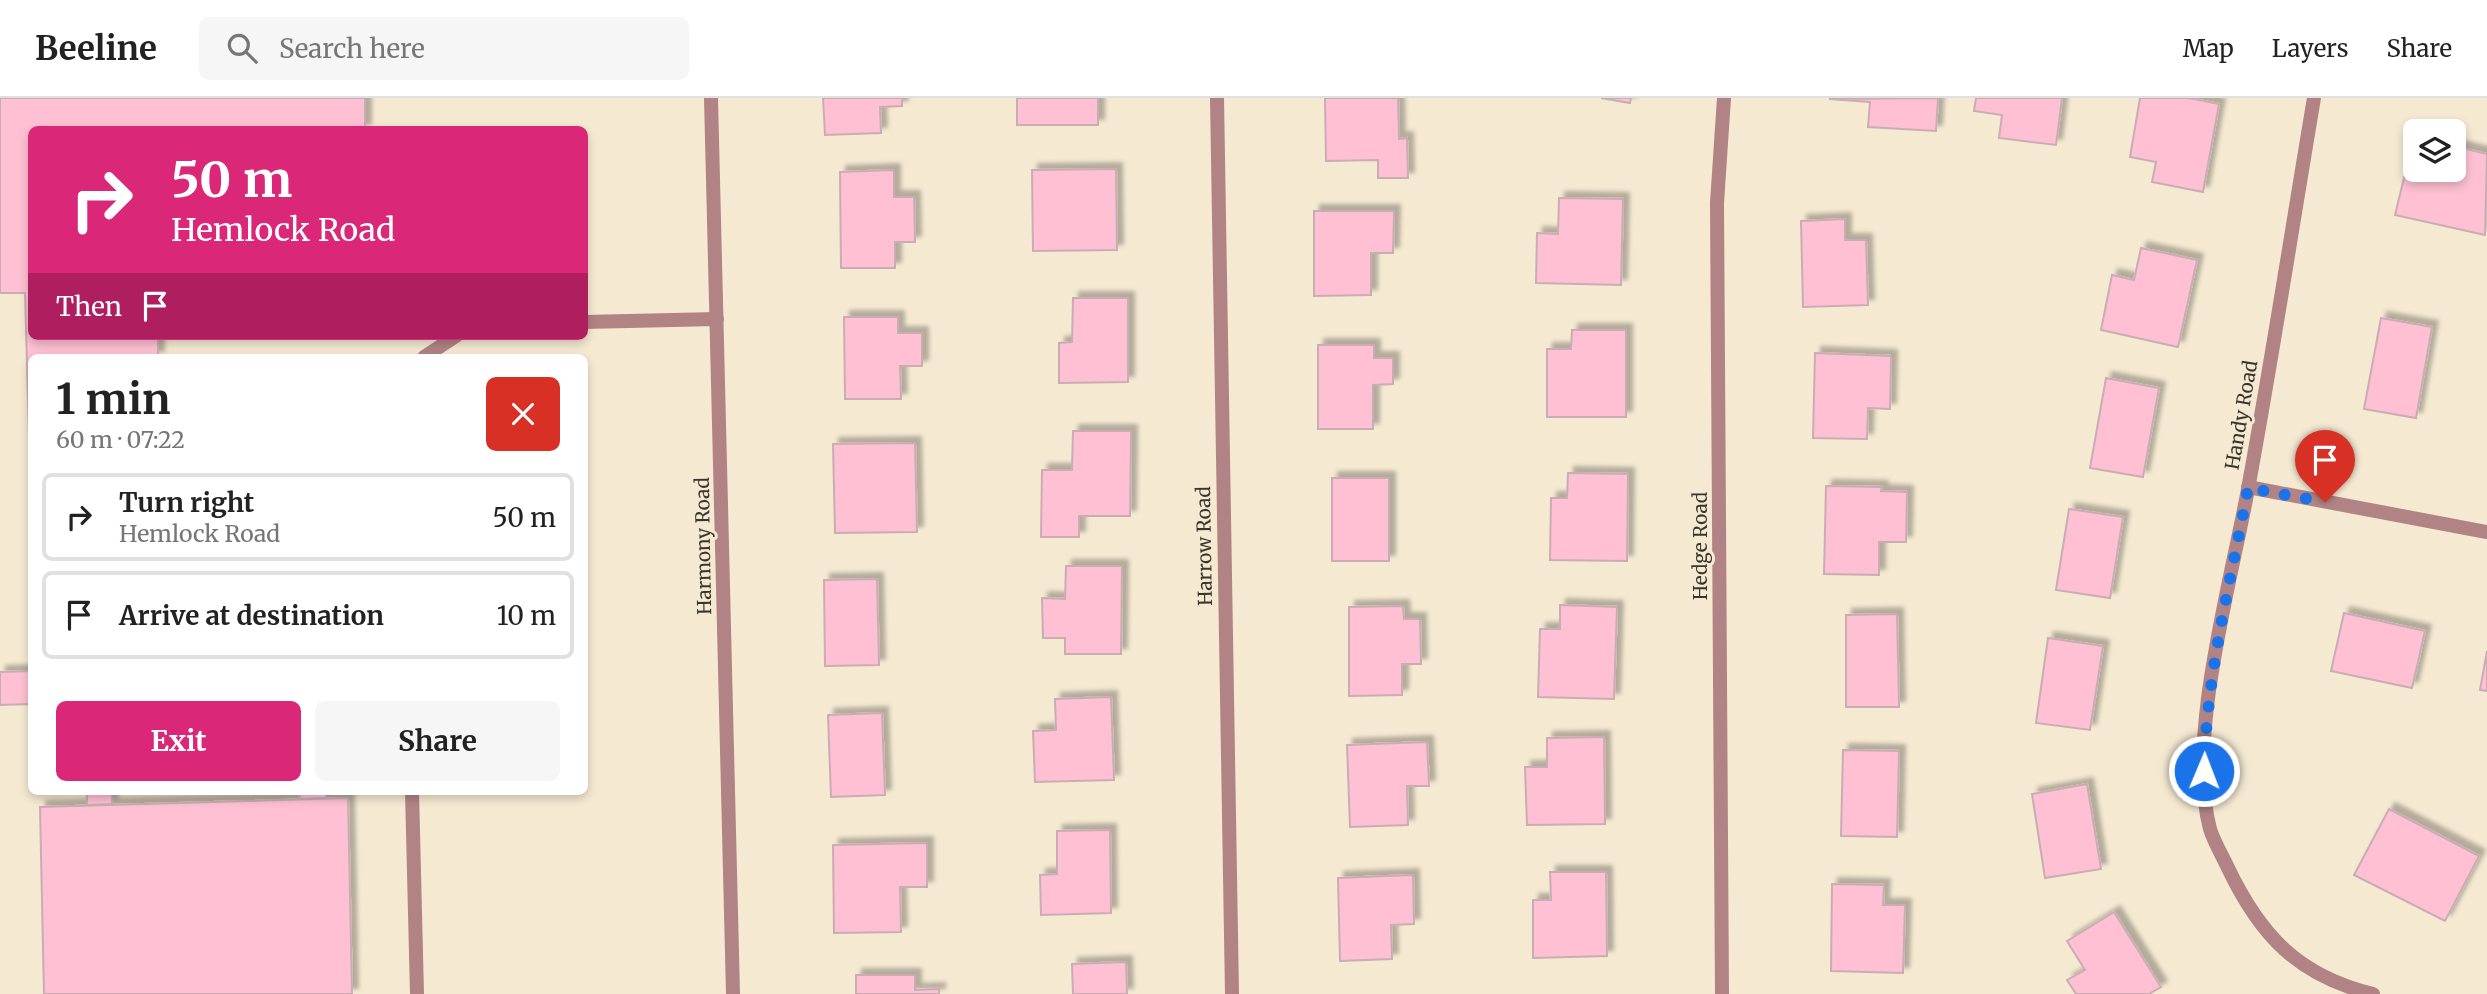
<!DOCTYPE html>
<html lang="en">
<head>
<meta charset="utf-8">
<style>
  :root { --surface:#fff; --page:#f6f6f6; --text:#222; --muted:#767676; --line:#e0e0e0; --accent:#db2777 }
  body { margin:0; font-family:Merriweather,serif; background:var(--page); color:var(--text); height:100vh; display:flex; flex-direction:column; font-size:26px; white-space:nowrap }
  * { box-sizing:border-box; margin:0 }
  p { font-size:23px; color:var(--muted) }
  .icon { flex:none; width:38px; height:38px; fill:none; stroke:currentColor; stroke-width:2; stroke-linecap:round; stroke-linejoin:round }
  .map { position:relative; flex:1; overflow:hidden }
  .sheet { position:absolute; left:28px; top:256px; width:560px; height:441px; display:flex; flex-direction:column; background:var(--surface); border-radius:10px; box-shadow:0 4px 10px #0003 }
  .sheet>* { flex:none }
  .banner { position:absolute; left:28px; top:28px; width:560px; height:214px; border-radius:10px; box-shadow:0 4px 10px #0003; background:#db2777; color:#fff; overflow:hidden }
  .controls { position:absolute; left:2403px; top:21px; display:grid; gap:14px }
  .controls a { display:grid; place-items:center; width:63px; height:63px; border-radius:10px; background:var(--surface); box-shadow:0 4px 10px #0003; font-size:35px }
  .pin { position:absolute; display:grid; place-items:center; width:60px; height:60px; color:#fff; margin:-72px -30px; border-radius:50% 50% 50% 0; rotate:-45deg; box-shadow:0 0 7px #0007 }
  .pin .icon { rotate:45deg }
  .me { position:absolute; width:77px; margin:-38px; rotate:1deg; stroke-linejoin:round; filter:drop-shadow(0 0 5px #0008) }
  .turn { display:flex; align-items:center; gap:24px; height:147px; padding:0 28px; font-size:32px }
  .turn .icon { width:91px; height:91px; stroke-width:2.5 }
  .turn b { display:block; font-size:49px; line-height:60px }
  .then { display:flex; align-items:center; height:66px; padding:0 28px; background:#0003; gap:14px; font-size:26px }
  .round { display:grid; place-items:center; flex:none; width:74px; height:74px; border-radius:10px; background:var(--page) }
  .overview { display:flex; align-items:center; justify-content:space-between; height:119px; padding:0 28px }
  h1 { font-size:42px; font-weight:700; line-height:52px }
  .cta { display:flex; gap:14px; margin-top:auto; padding:14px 28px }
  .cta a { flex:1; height:80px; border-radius:10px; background:var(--accent); color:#fff; font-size:28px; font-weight:700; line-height:80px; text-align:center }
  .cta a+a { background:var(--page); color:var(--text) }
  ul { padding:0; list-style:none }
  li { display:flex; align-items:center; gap:21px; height:88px; margin:0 14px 10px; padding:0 14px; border:4px solid var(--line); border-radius:10px }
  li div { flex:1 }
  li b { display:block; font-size:26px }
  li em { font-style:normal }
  header { display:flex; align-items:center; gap:42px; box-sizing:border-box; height:98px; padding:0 35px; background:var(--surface); border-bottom:2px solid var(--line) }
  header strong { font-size:33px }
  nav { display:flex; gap:38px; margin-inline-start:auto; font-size:24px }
  .search { width:490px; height:63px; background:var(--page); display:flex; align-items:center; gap:18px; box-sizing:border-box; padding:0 24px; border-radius:10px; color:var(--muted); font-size:26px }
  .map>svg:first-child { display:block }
  .building { fill:#fec0d2; stroke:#c9adb4; stroke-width:2; filter:url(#shadow) }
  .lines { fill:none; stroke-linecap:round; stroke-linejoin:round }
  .lane { stroke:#b18384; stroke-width:14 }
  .street { stroke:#b18384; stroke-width:14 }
  .route { stroke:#1a73e8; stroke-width:12; stroke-dasharray:0 21.6 }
  .labels { text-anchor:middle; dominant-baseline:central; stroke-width:6; stroke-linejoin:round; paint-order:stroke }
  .street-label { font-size:19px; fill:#3a352c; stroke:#f5e9d2 }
</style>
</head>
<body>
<header>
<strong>Beeline</strong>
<div class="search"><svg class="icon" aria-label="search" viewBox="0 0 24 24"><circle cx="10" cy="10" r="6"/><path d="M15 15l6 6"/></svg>Search here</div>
<nav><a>Map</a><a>Layers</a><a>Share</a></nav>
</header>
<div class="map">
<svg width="2487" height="896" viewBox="0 0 2487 896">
  <defs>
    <filter id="shadow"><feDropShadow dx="6" dy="-6" stdDeviation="2" flood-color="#0004"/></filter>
  </defs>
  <rect width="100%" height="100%" fill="#f5e9d2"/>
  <!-- building -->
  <g class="building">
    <path d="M0,0H365V32H32V238H158V259H32V445L25,195H0Z"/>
    <path d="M823,0H902V8L880,9L881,35L825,37Z"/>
    <rect x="1017" y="0" width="81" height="27"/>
    <path d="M1325,0H1398L1399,41L1407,40L1408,80H1378V62L1326,63Z"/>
    <path d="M1601,0H1631L1630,5Z"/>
    <path d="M1938,0L1936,33L1868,29L1870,4L1829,1Z"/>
    <path d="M1976,0H2062L2056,47L1999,40L2002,17L1974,13Z"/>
    <path d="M2140,0H2189L2219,6L2203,94L2152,84L2156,64L2130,59Z"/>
    <path d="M2414,39L2415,72H2454V48L2487,56L2485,137L2395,117Z"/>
    <path d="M1116,71L1117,152L1033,153L1032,72Z"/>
    <path d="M894,72V99H914L915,144H895V170H841L840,74Z"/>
    <path d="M1559,100L1623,101L1621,187L1536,185L1537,135L1558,136Z"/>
    <path d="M1314,113H1394L1393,155H1371V197L1314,198Z"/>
    <path d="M1845,121V142H1866L1868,207L1803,209L1801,123Z"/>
    <path d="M2141,150L2197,162L2178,249L2101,232L2112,177L2134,182Z"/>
    <path d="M1073,200H1128V284L1059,285V245L1072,244Z"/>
    <path d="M844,219H898V235H922V268H900L901,301H845Z"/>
    <path d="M2381,220L2432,229L2416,320L2364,311Z"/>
    <path d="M1572,232H1626V319H1547V251H1571Z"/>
    <path d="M1318,247H1374V260H1393V286L1373,287V331H1318Z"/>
    <path d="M1815,255L1891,258L1890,311L1868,310L1867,341L1813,340Z"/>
    <path d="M2106,280L2159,290L2143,379L2090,370Z"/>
    <path d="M1073,333H1131L1130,418H1079V439H1041L1042,372H1072Z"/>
    <path d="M915,345L917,434L835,435L833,346Z"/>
    <path d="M1568,375L1628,376L1627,463L1550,462L1551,400H1567Z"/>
    <rect x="1332" y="380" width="57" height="83"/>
    <path d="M1826,388L1882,389L1881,393L1907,394L1906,444H1879V477L1824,476Z"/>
    <path d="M2069,411L2123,419L2110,500L2056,492Z"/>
    <path d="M1066,468H1122L1121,556H1065V540H1043L1042,500L1065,501Z"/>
    <path d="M877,481L879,567L825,568L824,482Z"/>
    <path d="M1560,507L1617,509L1614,601L1538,599L1540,531H1560Z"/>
    <path d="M1403,508L1404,521H1420L1421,566H1402V597L1349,598V509Z"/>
    <path d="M2344,515L2425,533L2412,590L2331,573Z"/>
    <path d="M1897,516L1899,609H1846V517Z"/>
    <path d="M2048,540L2103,548L2090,632L2036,625Z"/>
    <path d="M2487,553V593L2480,592Z"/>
    <path d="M32,573V606L0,607V574Z"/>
    <path d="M1111,599L1114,682L1035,684L1033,633L1056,632L1055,601Z"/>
    <path d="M882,615L885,697L831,699L828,617Z"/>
    <path d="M1604,639L1605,726L1527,727L1525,669H1547V640Z"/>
    <path d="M1427,644L1429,688H1407L1408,727L1350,729L1347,647Z"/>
    <path d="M1843,652L1899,653L1897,739L1841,738Z"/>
    <path d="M2087,686L2101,771L2045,780L2032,696Z"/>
    <path d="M87,693H112V706L87,707Z"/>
    <path d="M299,693H326V700L300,701Z"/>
    <path d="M348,700L352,896H44L40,709Z"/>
    <path d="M2389,711L2479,758L2445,823L2354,777Z"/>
    <path d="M1110,732L1111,815L1041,817L1040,777L1057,776V733Z"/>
    <path d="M927,745V789H900L901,834L834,835L833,747Z"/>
    <path d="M1550,774H1606L1607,858L1533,860V802H1551Z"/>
    <path d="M1413,777L1414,826L1391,827L1392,861L1340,863L1338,780Z"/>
    <path d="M1832,786L1884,787L1883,807H1905L1903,875L1831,873Z"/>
    <path d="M2114,814L2161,889L2149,896H2076L2067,882L2085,872L2067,843Z"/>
    <path d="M1126,864L1127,896H1073L1072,866Z"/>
    <path d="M856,877H915V892L939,891V896H856Z"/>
  </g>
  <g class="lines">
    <!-- lane -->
    <g class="lane">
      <path d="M584,224L717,221"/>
      <path d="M424,259L456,238"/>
      <path d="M412,693L417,896"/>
    </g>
    <!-- street -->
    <g class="street">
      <path d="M711,0L733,896"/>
      <path d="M1217,0L1232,896"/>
      <path d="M2314,0C2292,130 2272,261 2248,391C2231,485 2186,641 2210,731C2214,744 2222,757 2228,770C2260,837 2298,878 2373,896"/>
      <path d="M2248,389L2487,434"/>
      <path d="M1722,896L1717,105L1724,0"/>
    </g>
  </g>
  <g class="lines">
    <!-- route -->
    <path class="route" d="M2204,673C2206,578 2231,483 2248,390L2325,404"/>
  </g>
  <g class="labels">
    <!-- street labels -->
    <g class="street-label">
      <text transform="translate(2241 317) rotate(-80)">Handy Road</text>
      <text transform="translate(703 448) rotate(-91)">Harmony Road</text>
      <text transform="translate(1204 448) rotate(-91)">Harrow Road</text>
      <text transform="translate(1700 448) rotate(-90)">Hedge Road</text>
    </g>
  </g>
</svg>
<div class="controls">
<a><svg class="icon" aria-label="layers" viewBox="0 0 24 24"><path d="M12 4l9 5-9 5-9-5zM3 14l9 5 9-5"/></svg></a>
</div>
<div class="pin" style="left:2325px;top:404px;background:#d93025"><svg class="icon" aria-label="arrive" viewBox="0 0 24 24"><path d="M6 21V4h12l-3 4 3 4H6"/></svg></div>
<svg class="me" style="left:2204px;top:673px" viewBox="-20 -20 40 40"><circle r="17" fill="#1a73e8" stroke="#fff" stroke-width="3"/><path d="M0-11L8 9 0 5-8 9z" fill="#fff"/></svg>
<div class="banner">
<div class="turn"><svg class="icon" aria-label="right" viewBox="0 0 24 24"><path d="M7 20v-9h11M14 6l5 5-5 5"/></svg><div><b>50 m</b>Hemlock Road</div></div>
<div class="then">Then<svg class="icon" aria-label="arrive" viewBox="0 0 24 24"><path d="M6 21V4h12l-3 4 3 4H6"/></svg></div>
</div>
<section class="sheet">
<div class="overview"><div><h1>1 min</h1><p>60 m · 07:22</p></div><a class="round" style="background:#d93025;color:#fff"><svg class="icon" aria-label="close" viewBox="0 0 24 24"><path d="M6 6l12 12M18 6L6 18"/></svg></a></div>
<ul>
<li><svg class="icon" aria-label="right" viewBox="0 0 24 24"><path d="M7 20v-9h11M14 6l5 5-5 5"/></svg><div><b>Turn right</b><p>Hemlock Road</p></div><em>50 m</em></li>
<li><svg class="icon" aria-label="arrive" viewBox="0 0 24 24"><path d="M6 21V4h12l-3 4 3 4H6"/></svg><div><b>Arrive at destination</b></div><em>10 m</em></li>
</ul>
<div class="cta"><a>Exit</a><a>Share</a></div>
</section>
</div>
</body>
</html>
